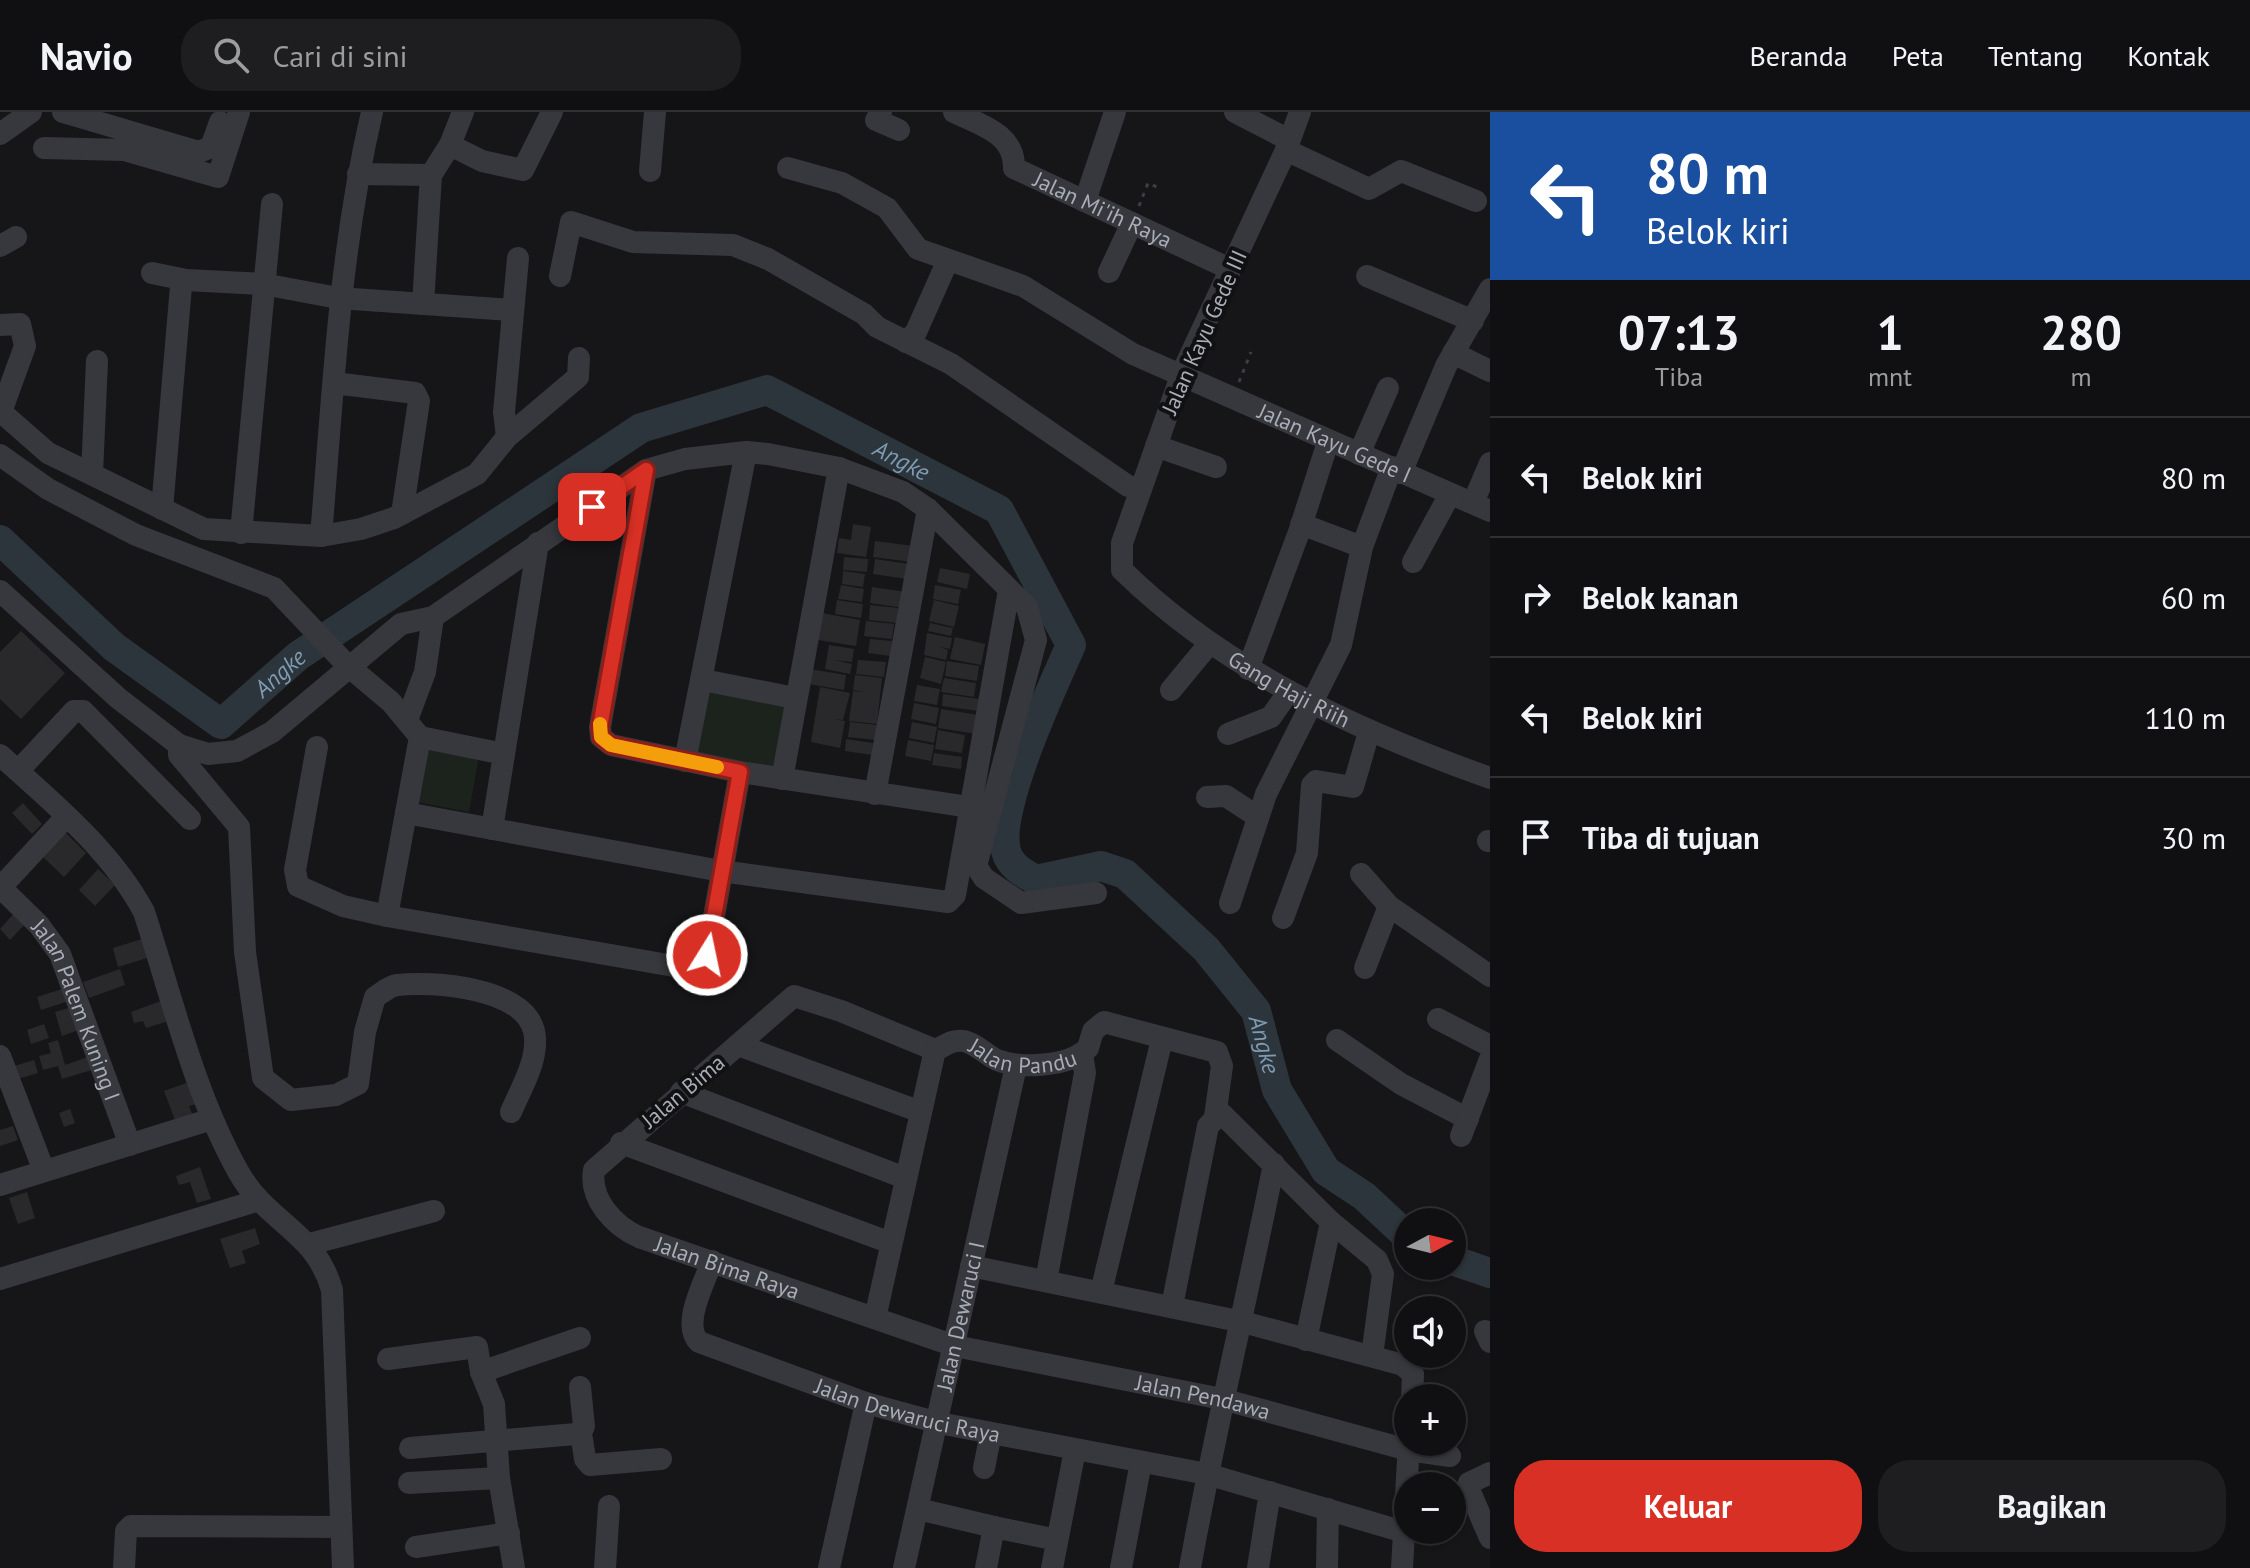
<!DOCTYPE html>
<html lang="id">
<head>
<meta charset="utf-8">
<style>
  :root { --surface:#101012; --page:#1e1e20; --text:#f1f3f6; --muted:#9c9d9f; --line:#303032; --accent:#d93025 }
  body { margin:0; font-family:"PT Sans",sans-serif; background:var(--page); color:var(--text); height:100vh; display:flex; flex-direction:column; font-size:30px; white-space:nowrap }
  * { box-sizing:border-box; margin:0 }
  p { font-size:26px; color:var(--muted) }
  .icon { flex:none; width:44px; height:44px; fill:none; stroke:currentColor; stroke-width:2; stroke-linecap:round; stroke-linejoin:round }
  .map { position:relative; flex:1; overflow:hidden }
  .details { display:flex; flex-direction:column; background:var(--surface); width:760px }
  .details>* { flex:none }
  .top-card { background:#1a4fa0; color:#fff; overflow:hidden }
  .needle { width:52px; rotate:83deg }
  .buttons { position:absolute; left:1394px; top:1096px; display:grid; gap:16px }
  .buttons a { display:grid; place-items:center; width:72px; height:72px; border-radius:50%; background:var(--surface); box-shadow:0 2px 6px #0004,0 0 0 2px var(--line); font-size:40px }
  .pin { position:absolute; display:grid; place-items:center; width:68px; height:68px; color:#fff; margin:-34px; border-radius:16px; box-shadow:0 4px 12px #0006 }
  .me { position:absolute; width:88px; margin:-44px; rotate:10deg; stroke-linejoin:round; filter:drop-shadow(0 0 6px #0008) }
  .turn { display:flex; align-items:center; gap:28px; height:168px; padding:0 24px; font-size:36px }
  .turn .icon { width:104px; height:104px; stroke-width:2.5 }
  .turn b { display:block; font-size:56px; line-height:68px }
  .eta { display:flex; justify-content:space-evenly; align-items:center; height:136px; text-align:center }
  .eta b { font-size:48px; font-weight:700; line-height:56px }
  .primary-button { display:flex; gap:16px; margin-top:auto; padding:16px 24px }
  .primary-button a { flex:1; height:92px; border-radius:32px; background:var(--accent); color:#fff; font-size:32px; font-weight:700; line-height:92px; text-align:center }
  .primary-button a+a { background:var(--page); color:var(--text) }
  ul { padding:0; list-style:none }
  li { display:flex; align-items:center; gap:24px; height:120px; padding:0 24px; border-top:2px solid var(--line) }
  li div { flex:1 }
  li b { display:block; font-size:30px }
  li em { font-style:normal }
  header { display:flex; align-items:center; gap:48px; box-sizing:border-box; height:112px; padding:0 40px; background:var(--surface); border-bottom:2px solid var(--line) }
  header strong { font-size:38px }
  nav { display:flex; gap:44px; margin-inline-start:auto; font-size:28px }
  .search { width:560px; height:72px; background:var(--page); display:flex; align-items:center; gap:20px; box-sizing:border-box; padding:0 28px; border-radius:32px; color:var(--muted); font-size:30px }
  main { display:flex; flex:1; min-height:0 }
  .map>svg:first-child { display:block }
  .green { fill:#1c231d }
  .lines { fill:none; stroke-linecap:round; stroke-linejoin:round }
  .river { stroke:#2c353c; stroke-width:30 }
  .building { fill:#29292c }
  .path { stroke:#3d3f44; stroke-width:3; stroke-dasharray:4 6; stroke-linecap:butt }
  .minor { stroke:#37383d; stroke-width:22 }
  .route-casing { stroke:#8d1f18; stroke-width:20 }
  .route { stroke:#d93025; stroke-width:14 }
  .slow { stroke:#f59e0b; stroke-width:14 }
  .labels { text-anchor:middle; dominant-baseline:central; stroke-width:8; stroke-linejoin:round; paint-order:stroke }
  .street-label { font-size:22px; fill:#a8adb8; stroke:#111113 }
  .water-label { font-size:24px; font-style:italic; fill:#7f9bb3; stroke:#111113 }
</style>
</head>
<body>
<header>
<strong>Navio</strong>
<div class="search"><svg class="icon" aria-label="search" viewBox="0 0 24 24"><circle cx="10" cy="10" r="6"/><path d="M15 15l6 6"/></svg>Cari di sini</div>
<nav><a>Beranda</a><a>Peta</a><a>Tentang</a><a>Kontak</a></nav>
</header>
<main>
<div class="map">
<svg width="1490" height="1456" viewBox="0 0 1490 1456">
  <rect width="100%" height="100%" fill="#161618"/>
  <!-- green -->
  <g class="green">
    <path d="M707,574L789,590L778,658L691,645Z"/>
    <path d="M427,634L479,644L469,700L417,690Z"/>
  </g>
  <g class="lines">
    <!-- river -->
    <g class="river">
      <path id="s1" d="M0,428L114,535L221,612L298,544L641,316L767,278L999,398L1071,533C1052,576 995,697 1006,739C1010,754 1023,761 1036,768L1101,754L1125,762L1206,837L1256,899L1277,978L1326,1059L1364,1084L1408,1125"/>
      <path d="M1452,1148L1490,1161"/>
    </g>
  </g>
  <!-- building -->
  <g class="building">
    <path d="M853,412L871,415L866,445L837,441L839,426L851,428Z"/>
    <path d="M875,429L914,434L912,450L873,445Z"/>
    <path d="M844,445L868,447L867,460L843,458Z"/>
    <path d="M875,447L909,452L907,467L873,462Z"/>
    <path d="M940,456L970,462L967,477L937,470Z"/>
    <path d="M843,459L865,462L863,475L842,472Z"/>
    <path d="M841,473L864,477L862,490L838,487Z"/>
    <path d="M935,473L961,478L958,492L933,487Z"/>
    <path d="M872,475L906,480L904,496L870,491Z"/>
    <path d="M837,488L863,492L861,506L835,502Z"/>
    <path d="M934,488L959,494L954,515L929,509Z"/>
    <path d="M870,493L898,496L897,511L869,508Z"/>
    <path d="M822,501L860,508L856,534L818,528Z"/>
    <path d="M866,509L894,512L892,527L864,524Z"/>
    <path d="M930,511L953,516L951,524L928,519Z"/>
    <path d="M21,519L65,561L21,607L0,587V540Z"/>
    <path d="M927,521L952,526L950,537L940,535L948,538L946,548L924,543Z"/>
    <path d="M955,525L985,532L981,553L950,547Z"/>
    <path d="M870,527L892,529L891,544L868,541Z"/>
    <path d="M829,533L854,537L852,550L835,548L852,552L850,562L825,557Z"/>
    <path d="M925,545L946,550L941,572L920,566Z"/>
    <path d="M858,548L886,550L884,565L856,562Z"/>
    <path d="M947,549L979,554L977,569L945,564Z"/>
    <path d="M810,557L846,563L844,578L808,572Z"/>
    <path d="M855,563L882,566L877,612L849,609L853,579L865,580L853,578Z"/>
    <path d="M944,566L976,571L974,585L941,580Z"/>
    <path d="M917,573L940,577L937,593L914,589Z"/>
    <path d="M820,575L850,581L843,608L833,607L845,609L840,636L811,630Z"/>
    <path d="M943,582L980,587L978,599L942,594Z"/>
    <path d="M914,591L939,596L936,612L911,607Z"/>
    <path d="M941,597L979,603L976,622L938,616Z"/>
    <path d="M850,610L877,613L876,628L848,625Z"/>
    <path d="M912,610L937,615L934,631L909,626Z"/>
    <path d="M938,618L965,623L962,641L935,637Z"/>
    <path d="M846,627L873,631L872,643L845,639Z"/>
    <path d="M908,628L934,633L931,649L905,644Z"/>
    <path d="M934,641L962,645L961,657L932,653Z"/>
    <path d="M23,691L42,712L32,722L12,701Z"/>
    <path d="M65,720L86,741L64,765L42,744Z"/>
    <path d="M98,757L115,773L95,794L79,778Z"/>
    <path d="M16,799L27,810L10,828L0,817Z"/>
    <path d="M142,827L147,846L118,855L113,836Z"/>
    <path d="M120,857L125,873L89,886L83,870Z"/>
    <path d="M68,875L72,888L41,898L37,885Z"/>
    <path d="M166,887L172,908L146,916L143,909L134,911L131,900Z"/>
    <path d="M72,895L79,918L62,924L55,900Z"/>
    <path d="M44,912L49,926L31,932L27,918Z"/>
    <path d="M58,928L65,953L88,945L92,958L62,967L58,954L43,958L39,944L51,941L48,931Z"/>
    <path d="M34,948L38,961L18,967L14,954Z"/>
    <path d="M192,969L200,991L189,994L192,1002L175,1008L164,979Z"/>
    <path d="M70,997L75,1011L64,1015L59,1001Z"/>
    <path d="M13,1014L18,1028L0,1034V1018Z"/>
    <path d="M200,1055L211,1087L197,1091L190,1070L179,1073L176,1064Z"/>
    <path d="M27,1080L35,1106L18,1112L9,1086Z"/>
    <path d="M255,1116L260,1132L242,1139L246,1151L230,1156L220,1127Z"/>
  </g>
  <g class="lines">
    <!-- path -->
    <g class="path">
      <path d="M1139,94L1148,71L1159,76"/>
      <path d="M1239,270L1251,240"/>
    </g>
    <!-- minor -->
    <g class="minor">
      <path d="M63,0L199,40L211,35L220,10"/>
      <path d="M881,0L876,8L899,18"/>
      <path id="s2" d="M954,0C981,13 1015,22 1014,56L1230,157"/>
      <path d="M1235,0L1289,28"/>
      <path id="s3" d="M1300,0L1286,38L1182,261L1122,431V458C1225,559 1356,618 1490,666"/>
      <path d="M0,22L31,0"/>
      <path d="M450,33L482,49L523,58L552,0"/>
      <path d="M44,36L124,38L218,65L239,0"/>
      <path d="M1286,38L1369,77L1401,59L1476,89"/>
      <path id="s4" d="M788,56L842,71L887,96L918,137L1023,174L1133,242L1490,399"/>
      <path d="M650,59L655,0"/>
      <path d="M358,62L431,63L450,33L463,0"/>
      <path d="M1085,89L1115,0"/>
      <path d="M0,134L16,125"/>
      <path d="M1109,160L1132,111"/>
      <path d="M152,161L186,168L263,172L338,186L512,198"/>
      <path d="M560,164L571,110L633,130L733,133L768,147L864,202L877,215L951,252L1128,374L1141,376"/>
      <path d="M1367,164L1473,209"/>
      <path d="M423,192L431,63"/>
      <path d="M0,213L20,212L25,234L1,300"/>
      <path d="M906,230L916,220L948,148"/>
      <path d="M1453,241L1490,259"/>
      <path d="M334,271L415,281L419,289L402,402"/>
      <path d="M0,299L48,341L204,417L321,424L361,417L394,406L477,362L507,325L578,265L579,246"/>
      <path d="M507,325L504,300L518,146"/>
      <path d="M1156,334L1216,355"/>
      <path d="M1359,342L1388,276"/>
      <path d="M0,343L48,377L136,423L274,476L347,553L391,590L420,625L504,642"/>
      <path d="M646,358L600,615L601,625L611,633L740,660L969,695"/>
      <path d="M1401,361L1446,254L1490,177"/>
      <path d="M92,362L97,249"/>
      <path d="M1473,391L1490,351"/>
      <path d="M162,397L181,174L186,168"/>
      <path d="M1301,412L1362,435"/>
      <path d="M241,421L272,92"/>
      <path d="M321,424C333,281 339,141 372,0"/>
      <path d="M1413,450L1450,382"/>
      <path d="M0,479L118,586L179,633L208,642L237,639L272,620L401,512L433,505"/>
      <path d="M1248,557L1299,420L1328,330"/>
      <path d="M703,568L795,586"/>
      <path d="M1171,578L1209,532"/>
      <path d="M407,608L425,560L433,505L646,358L685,347L746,340L768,342L839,356L903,380L928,397L1027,495L1036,528L976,754L984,766L1021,791L1096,781"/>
      <path d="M1228,622L1271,605L1289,579"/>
      <path d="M179,633V643L239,715L245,840L263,966L291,988L336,983L358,972L365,920L375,885C382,881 389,874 397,873C432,869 523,875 534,919C540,946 521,976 511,1000"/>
      <path d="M317,635L295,758L298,774L343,794L387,804L691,857L703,852L707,843L740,660"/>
      <path d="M0,643C51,689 111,738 144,800C172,886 194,981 239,1061C268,1112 315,1118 332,1178L343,1456"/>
      <path d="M685,649L746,340"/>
      <path d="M18,659L74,599H83L190,707"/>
      <path d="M782,667L839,356"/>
      <path d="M875,682L928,397"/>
      <path d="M1207,685L1226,684L1258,705"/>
      <path d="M406,701L721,759L948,790L955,783L1009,478"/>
      <path d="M492,717L538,431"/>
      <path d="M1488,729H1490"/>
      <path d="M1361,762L1389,794L1490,864"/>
      <path id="s5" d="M0,775L39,813L60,842L130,1033"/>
      <path d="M0,776L66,705"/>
      <path d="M1230,791L1266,682L1341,533L1362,435L1392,355"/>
      <path d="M387,804L420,625"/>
      <path d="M1283,806L1307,741L1312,673L1316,669L1353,675L1369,620"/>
      <path d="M1365,856L1389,794"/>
      <path d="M1438,907L1490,934"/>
      <path d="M1337,928L1401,972L1468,1007"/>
      <path d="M738,933L921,1000"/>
      <path id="s6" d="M935,938L841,899L794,884L594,1058C589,1087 614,1114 639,1125L955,1234L1222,1287L1408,1338L1450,1344"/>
      <path id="s7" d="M935,938C945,934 952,927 964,929C977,932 986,943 997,948C1020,957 1069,955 1088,936L1093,919L1104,910L1217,940L1222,954L1215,1005"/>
      <path d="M0,944L44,1059"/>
      <path d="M681,980L905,1066"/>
      <path d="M1461,1024L1490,947"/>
      <path d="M621,1031L891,1131"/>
      <path d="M0,1073L212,1007"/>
      <path d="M310,1132L434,1099"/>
      <path id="s8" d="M712,1149C705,1170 681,1212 699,1230L866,1291L939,1311L1207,1362L1404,1420"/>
      <path d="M971,1154L1243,1210L1403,1253L1413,1262L1412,1286"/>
      <path d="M0,1167L256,1089"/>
      <path d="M1046,1169L1085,961L1082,942"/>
      <path d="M1101,1180L1162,927"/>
      <path d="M1172,1194L1208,1014L1221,1001L1331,1110L1377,1148L1383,1162L1372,1244"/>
      <path d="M875,1206L935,938"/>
      <path d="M1485,1219L1490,1230"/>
      <path d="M1306,1228L1331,1110"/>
      <path d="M388,1247L477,1235L481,1260L494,1292L499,1366L514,1456"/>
      <path d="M481,1260L580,1226"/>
      <path d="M580,1275L584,1314L580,1323"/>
      <path d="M410,1336L576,1322L582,1327L585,1347L590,1353L661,1347"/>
      <path d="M984,1356L991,1321"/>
      <path d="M1490,1361L1469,1371L1468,1375L1490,1426"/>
      <path d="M409,1371L499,1366"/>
      <path d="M918,1397L994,1415"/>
      <path d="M416,1435L509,1421"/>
      <path d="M124,1456L126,1419L131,1414L341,1415"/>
      <path d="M605,1456L609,1394"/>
      <path d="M829,1456L866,1291"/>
      <path id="s9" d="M904,1456L1016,954"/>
      <path d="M986,1456L994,1415L1057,1428"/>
      <path d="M1052,1456L1075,1338"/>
      <path d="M1121,1456L1141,1350"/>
      <path d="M1190,1456C1214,1321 1247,1187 1274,1052"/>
      <path d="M1258,1456L1270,1380"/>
      <path d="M1327,1456L1328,1397"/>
      <path d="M1402,1456L1409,1330"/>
    </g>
  </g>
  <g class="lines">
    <defs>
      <path id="route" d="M592,395L646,358L600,615L601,625L611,633L740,660L707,843"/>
    </defs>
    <!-- route casing -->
    <use href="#route" class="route-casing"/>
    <!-- route -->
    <use href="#route" class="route"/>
    <!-- slow -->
    <path class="slow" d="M600,612L601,625L611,633L717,655"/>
  </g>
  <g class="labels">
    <!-- street labels -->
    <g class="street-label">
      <text stroke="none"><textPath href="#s2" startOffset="186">Jalan Mi'ih Raya</textPath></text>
      <text transform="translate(1204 220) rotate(-66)">Jalan Kayu Gede III</text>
      <text stroke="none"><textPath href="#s4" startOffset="620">Jalan Kayu Gede I</textPath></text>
      <text stroke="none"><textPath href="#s3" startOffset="700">Gang Haji Riih</textPath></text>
      <text stroke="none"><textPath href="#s5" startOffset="148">Jalan Palem Kuning I</textPath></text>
      <text stroke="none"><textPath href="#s7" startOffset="94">Jalan Pandu</textPath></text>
      <text transform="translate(683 979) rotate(-40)">Jalan Bima</text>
      <text stroke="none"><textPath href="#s6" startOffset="596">Jalan Bima Raya</textPath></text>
      <text stroke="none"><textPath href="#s9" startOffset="258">Jalan Dewaruci I</textPath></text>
      <text stroke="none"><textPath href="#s6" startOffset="1090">Jalan Pendawa</textPath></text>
      <text stroke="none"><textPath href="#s8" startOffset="306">Jalan Dewaruci Raya</textPath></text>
    </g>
    <!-- water labels -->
    <g class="water-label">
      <text stroke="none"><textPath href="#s1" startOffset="1086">Angke</textPath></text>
      <text stroke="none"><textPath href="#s1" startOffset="366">Angke</textPath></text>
      <text stroke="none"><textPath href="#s1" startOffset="1926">Angke</textPath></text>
    </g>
  </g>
</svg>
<div class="buttons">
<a><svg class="needle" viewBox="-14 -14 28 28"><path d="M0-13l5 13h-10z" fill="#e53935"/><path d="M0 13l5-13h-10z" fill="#9c9d9f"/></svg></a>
<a><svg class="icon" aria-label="sound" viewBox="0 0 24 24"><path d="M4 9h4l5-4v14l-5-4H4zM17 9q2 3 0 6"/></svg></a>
<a>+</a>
<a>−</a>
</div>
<div class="pin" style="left:592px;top:395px;background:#d93025"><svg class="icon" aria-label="arrive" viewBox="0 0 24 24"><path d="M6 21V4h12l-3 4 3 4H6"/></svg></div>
<svg class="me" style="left:707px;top:843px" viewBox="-20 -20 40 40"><circle r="17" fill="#d93025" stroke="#fff" stroke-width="3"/><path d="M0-11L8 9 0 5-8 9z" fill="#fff"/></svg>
</div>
<section class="details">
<div class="top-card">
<div class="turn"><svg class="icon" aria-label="left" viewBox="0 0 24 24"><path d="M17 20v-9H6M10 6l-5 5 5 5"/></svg><div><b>80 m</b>Belok kiri</div></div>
</div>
<div class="eta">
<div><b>07:13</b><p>Tiba</p></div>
<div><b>1</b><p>mnt</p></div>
<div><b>280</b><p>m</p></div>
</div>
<ul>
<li><svg class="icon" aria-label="left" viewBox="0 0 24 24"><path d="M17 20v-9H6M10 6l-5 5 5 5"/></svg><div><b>Belok kiri</b></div><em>80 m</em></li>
<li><svg class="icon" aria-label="right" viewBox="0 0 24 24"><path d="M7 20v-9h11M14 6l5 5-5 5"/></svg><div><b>Belok kanan</b></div><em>60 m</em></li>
<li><svg class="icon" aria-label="left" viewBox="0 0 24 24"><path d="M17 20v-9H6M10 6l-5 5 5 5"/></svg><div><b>Belok kiri</b></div><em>110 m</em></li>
<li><svg class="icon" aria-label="arrive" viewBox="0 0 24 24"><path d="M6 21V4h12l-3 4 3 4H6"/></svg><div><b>Tiba di tujuan</b></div><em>30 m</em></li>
</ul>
<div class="primary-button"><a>Keluar</a><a>Bagikan</a></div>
</section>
</main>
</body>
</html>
